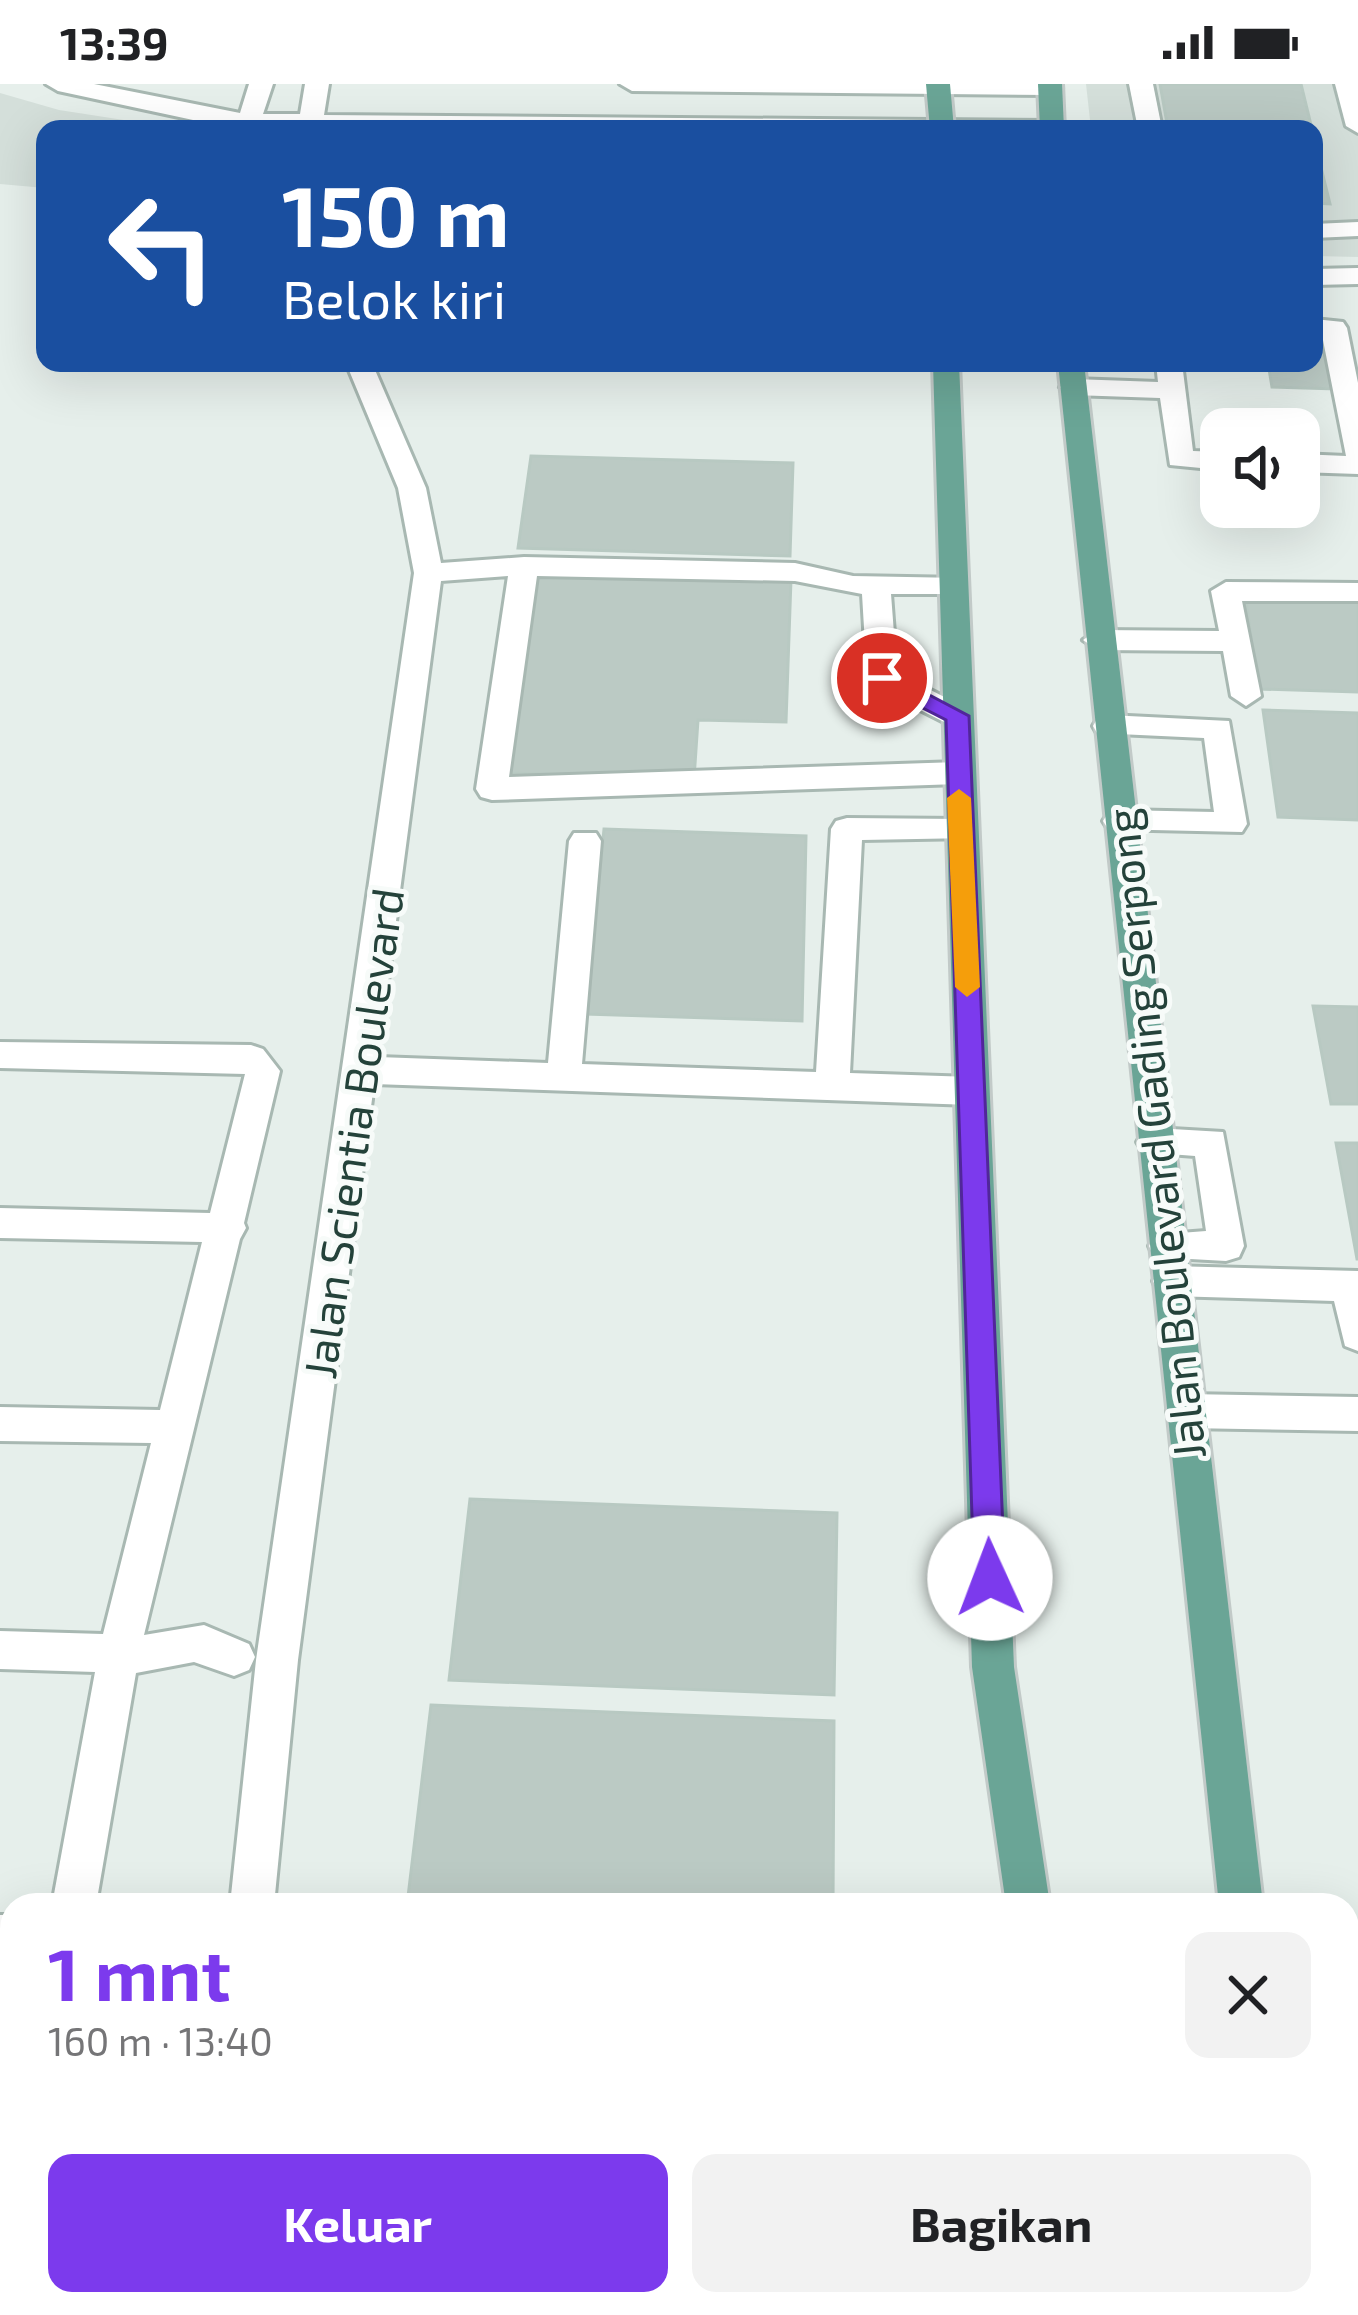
<!DOCTYPE html>
<html lang="id">
<head>
<meta charset="utf-8">
<style>
  :root { --surface:#fff; --page:#f2f2f2; --text:#202124; --muted:#757577; --accent:#7c3aed }
  body { margin:0; font-family:"Exo 2",sans-serif; background:var(--page); color:var(--text); height:100vh; display:flex; flex-direction:column; font-size:45px; white-space:nowrap }
  * { box-sizing:border-box; margin:0 }
  p { font-size:39px; color:var(--muted) }
  .icon { flex:none; width:66px; height:66px; fill:none; stroke:currentColor; stroke-width:2; stroke-linecap:round; stroke-linejoin:round }
  .map { position:relative; flex:1; overflow:hidden }
  .sheet { position:absolute; left:0px; top:1809px; width:1359px; height:423px; display:flex; flex-direction:column; background:var(--surface); border-radius:36px 36px 0 0; box-shadow:0 12px 48px #0002 }
  .sheet>* { flex:none }
  .hud { position:absolute; left:36px; top:36px; width:1287px; height:252px; border-radius:24px; box-shadow:0 12px 48px #0002; background:#1a4fa0; color:#fff; overflow:hidden }
  .controls { position:absolute; left:1200px; top:324px; display:grid; gap:24px }
  .controls a { display:grid; place-items:center; width:120px; height:120px; border-radius:24px; background:var(--surface); box-shadow:0 12px 48px #0002; font-size:60px }
  .pin { position:absolute; display:grid; place-items:center; width:102px; height:102px; color:#fff; margin:-51px; border:6px solid #fff; border-radius:50%; box-shadow:0 3px 12px #0007 }
  .me { position:absolute; width:132px; margin:-66px; rotate:358deg; stroke-linejoin:round; filter:drop-shadow(0 0 9px #0008) }
  .turn { display:flex; align-items:center; gap:42px; height:252px; padding:0 48px; font-size:54px }
  .turn .icon { width:156px; height:156px; stroke-width:2.5 }
  .turn b { display:block; font-size:84px; line-height:102px }
  .round { display:grid; place-items:center; flex:none; width:126px; height:126px; border-radius:24px; background:var(--page) }
  .overview { display:flex; align-items:center; justify-content:space-between; height:204px; padding:0 48px }
  h1 { font-size:72px; font-weight:700; line-height:90px; color:var(--accent) }
  .cta { display:flex; gap:24px; margin-top:auto; padding:24px 48px }
  .cta a { flex:1; height:138px; border-radius:24px; background:var(--accent); color:#fff; font-size:48px; font-weight:700; line-height:138px; text-align:center }
  .cta a+a { background:var(--page); color:var(--text) }
  .status { display:flex; justify-content:space-between; align-items:center; height:84px; padding:0 60px; background:var(--surface); direction:ltr }
  .status svg { height:33px; fill:currentColor }
  .map>svg:first-child { display:block }
  .built { fill:#d4dfda }
  .building { fill:#bbcac4; stroke:#b8c9c2; stroke-width:3 }
  .lines { fill:none; stroke-linecap:round; stroke-linejoin:round }
  .minor-casing { stroke:#a8b8b2; stroke-width:6 }
  .major-casing { stroke:#c2cac8; stroke-width:6 }
  .minor { fill:#fff; fill-rule:evenodd }
  .major { fill:#6aa596; fill-rule:evenodd }
  .route { fill:#7c3aed; stroke:#51269a; stroke-width:3 }
  .slow { fill:#f59e0b }
  .labels { text-anchor:middle; dominant-baseline:central; stroke-width:10; stroke-linejoin:round; paint-order:stroke }
  .street-label { font-size:45px; fill:#24423a; stroke:#f7fbf9 }
</style>
</head>
<body>
<div class="status"><b>13:39</b><svg viewBox="0 0 49 12"><path d="M0 12V9h3v3zM5 12V6h3v6zM10 12V3h3v9zM15 12V0h3v12zM26 1h20v11H26zM47 4h2v5h-2z"/></svg></div>
<div class="map">
<svg width="1358" height="2231" viewBox="0 0 1358 2231">
  <rect width="100%" height="100%" fill="#e6efeb"/>
  <!-- built -->
  <g class="built">
    <path d="M1086,0H1358V173L1314,172V45H1091Z"/>
    <path d="M0,9L59,26L182,45H45V104L0,100Z"/>
  </g>
  <!-- building -->
  <g class="building">
    <path d="M1160,0H1301L1312,45H1168Z"/>
    <path d="M1314,55L1330,120L1314,119Z"/>
    <path d="M1314,250H1326L1336,305L1272,303L1268,279H1314Z"/>
    <path d="M531,372L793,379L790,472L518,464Z"/>
    <path d="M533,487L791,495L786,638L698,636L694,695L507,689Z"/>
    <path d="M1245,510L1358,514V608L1258,605Z"/>
    <path d="M1263,626L1358,629V736L1278,733Z"/>
    <path d="M604,745L806,752L802,937L586,930Z"/>
    <path d="M1313,922L1358,923V1020H1331Z"/>
    <path d="M1336,1059H1358V1175H1357Z"/>
    <path d="M470,1415L837,1429L834,1611L449,1596Z"/>
    <path d="M431,1621L834,1637L833,1821H407Z"/>
  </g>
  <g class="lines">
    <defs>
      <g id="minor">
        <path d="M46,0H94L240,29L249,0H273L263,30H300L305,0H329L324,31L1052,37L1064,44L235,45L58,7Z"/>
        <path d="M620,0H1059L1062,4L1050,11L632,7Z"/>
        <path d="M1129,0H1153L1162,45H1138Z"/>
        <path d="M1335,0H1358V49L1346,42Z"/>
        <path d="M1358,138V152L1314,154V140Z"/>
        <path d="M1358,184V200L1314,201V185Z"/>
        <path d="M1314,235L1343,238L1347,244L1358,299V390L1299,388V370L1346,372L1322,251H1314Z"/>
        <path d="M346,279H372L426,404L441,479L524,473L795,479L853,492L961,494L965,501L951,510H891L897,589L968,625L972,632L968,639H946L871,601L867,594L862,510L795,497L537,492L509,693L958,678L969,681L974,689L969,697L958,700L492,716L481,713L476,705L508,492L441,497L378,973L548,979L569,757L574,749H596L601,757L582,980L816,988L831,745L836,737L847,734L960,735L971,738L976,746L971,754L862,756L850,989L972,993L984,997L989,1007L984,1017L972,1021L374,1000L298,1576L274,1821H230L256,1576L414,489L398,404Z"/>
        <path d="M1156,279H1182L1193,367L1221,368V386L1170,381L1160,314L1073,311L1060,303L1073,295L1158,298Z"/>
        <path d="M1226,498L1358,499V517H1242L1261,612L1246,622L1231,612L1223,567L1098,566L1083,556L1098,546L1219,547L1211,507Z"/>
        <path d="M1108,631L1229,637L1247,740L1242,748L1108,745L1103,737L1108,729L1119,726L1214,728L1204,654L1097,649L1093,642L1097,635Z"/>
        <path d="M0,958L251,961L263,965L280,987L244,1139L246,1144L240,1155L144,1551L204,1541L249,1560L255,1573L249,1586L234,1592L194,1578L136,1589L96,1821H52L95,1588L0,1585V1547L103,1550L151,1359L0,1357V1323L160,1326L202,1158L0,1154V1124L210,1129L245,990L0,984Z"/>
        <path d="M1155,1044L1223,1048L1244,1162L1239,1173L1226,1177L1154,1173L1149,1162L1154,1151L1206,1147L1195,1072L1143,1068L1137,1058L1143,1048Z"/>
        <path d="M1171,1182L1358,1187V1267L1345,1262L1334,1217L1171,1212L1158,1208L1153,1197L1158,1186Z"/>
        <path d="M1186,1310L1358,1313V1347L1186,1344L1172,1339L1167,1327L1172,1315Z"/>
        <rect x="0" y="1831" width="12" height="44"/>
        <rect x="0" y="2123" width="12" height="48"/>
        <path d="M188,2220H236L235,2231H187Z"/>
      </g>
      <g id="major">
        <path d="M926,0H950L954,45H930Z"/>
        <path d="M1038,0H1062L1064,45H1040Z"/>
        <path d="M933,279H959L1014,1583L1050,1821H1006L972,1583Z"/>
        <path d="M1058,279H1084L1263,1821H1219Z"/>
        <path d="M1061,2220H1109L1111,2231H1063Z"/>
        <path d="M1273,2220H1321L1323,2231H1275Z"/>
      </g>
    </defs>
    <!-- minor casing -->
    <use href="#minor" class="minor-casing"/>
    <!-- major casing -->
    <use href="#major" class="major-casing"/>
    <!-- minor -->
    <use href="#minor" class="minor"/>
    <!-- major -->
    <use href="#major" class="major"/>
  </g>
  <!-- route -->
  <path class="route" d="M882,586L969,632L1005,1494L1001,1504L990,1508L979,1504L974,1494L946,636L874,599V588Z"/>
  <!-- slow -->
  <path class="slow" d="M959,705L971,714L980,903L967,913L955,903L947,714Z"/>
  <g class="labels">
    <!-- street labels -->
    <g class="street-label">
      <text transform="translate(352 1049) rotate(-82)">Jalan Scientia Boulevard</text>
      <text transform="translate(1154 1050) rotate(-96)">Jalan Boulevard Gading Serpong</text>
    </g>
  </g>
</svg>
<div class="controls">
<a><svg class="icon" aria-label="sound" viewBox="0 0 24 24"><path d="M4 9h4l5-4v14l-5-4H4zM17 9q2 3 0 6"/></svg></a>
</div>
<div class="pin" style="left:882px;top:594px;background:#d93025"><svg class="icon" aria-label="arrive" viewBox="0 0 24 24"><path d="M6 21V4h12l-3 4 3 4H6"/></svg></div>
<svg class="me" style="left:990px;top:1494px" viewBox="-20 -20 40 40"><circle r="19" fill="#fff"/><path d="M0-13L10 11 0 6-10 11z" fill="#7c3aed"/></svg>
<div class="hud">
<div class="turn"><svg class="icon" aria-label="left" viewBox="0 0 24 24"><path d="M17 20v-9H6M10 6l-5 5 5 5"/></svg><div><b>150 m</b>Belok kiri</div></div>
</div>
<section class="sheet">
<div class="overview"><div><h1>1 mnt</h1><p>160 m · 13:40</p></div><a class="round"><svg class="icon" aria-label="close" viewBox="0 0 24 24"><path d="M6 6l12 12M18 6L6 18"/></svg></a></div>
<div class="cta"><a>Keluar</a><a>Bagikan</a></div>
</section>
</div>
</body>
</html>
